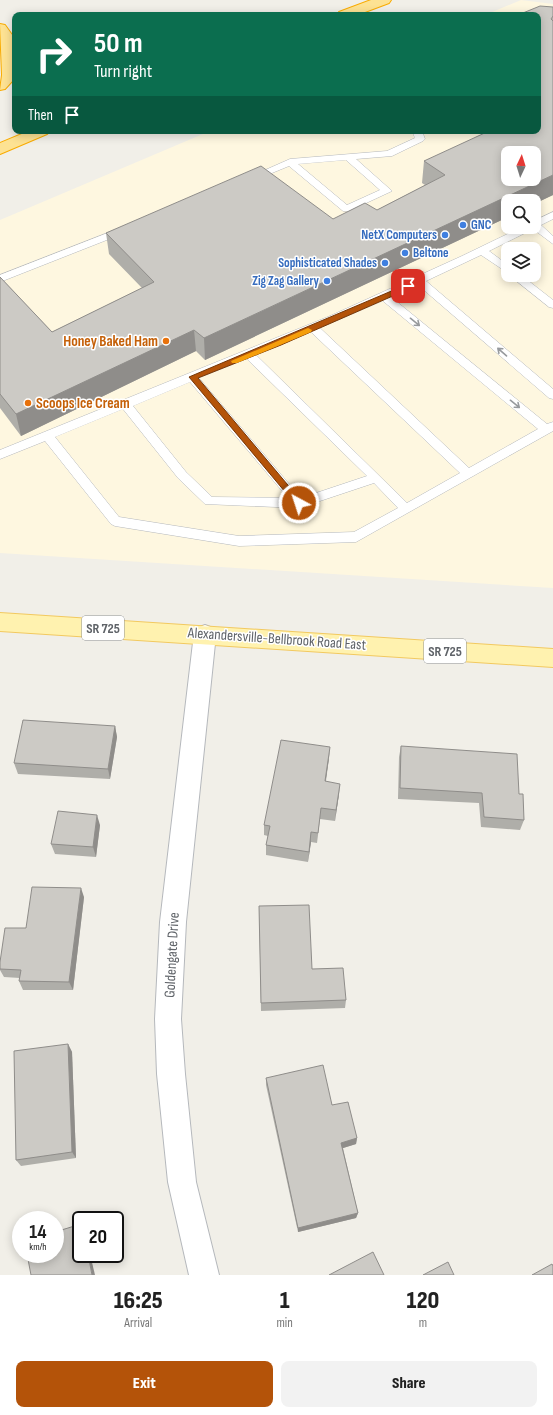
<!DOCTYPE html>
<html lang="en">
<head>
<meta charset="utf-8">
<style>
  :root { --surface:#fff; --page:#f2f2f2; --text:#222; --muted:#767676; --accent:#b45309 }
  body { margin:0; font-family:"Sofia Sans Condensed",sans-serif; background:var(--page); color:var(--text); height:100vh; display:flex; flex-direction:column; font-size:15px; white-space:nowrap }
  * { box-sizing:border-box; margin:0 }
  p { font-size:13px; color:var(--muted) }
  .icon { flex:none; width:22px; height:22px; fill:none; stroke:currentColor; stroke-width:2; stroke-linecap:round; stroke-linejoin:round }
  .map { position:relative; height:1275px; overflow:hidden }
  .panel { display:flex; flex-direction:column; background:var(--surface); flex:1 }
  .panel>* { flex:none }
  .guide { position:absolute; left:12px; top:12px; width:529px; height:122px; border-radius:8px; box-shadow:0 2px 10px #0003; background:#0b6e4f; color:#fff; overflow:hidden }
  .needle { width:26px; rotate:4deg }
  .buttons { position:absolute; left:501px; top:146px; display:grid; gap:8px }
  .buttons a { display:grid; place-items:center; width:40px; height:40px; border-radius:8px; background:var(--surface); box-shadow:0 2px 10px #0003; font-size:20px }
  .speed { position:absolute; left:12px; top:1211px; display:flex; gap:8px; font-size:20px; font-weight:700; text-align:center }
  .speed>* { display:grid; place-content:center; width:52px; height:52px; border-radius:50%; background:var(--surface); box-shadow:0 2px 10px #0003; line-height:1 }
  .speed small { font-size:10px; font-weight:400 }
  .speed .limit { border:2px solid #111; border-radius:6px; background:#fff; color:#111 }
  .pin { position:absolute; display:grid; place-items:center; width:34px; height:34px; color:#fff; margin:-17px; border-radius:8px; box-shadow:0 2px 6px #0006 }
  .me { position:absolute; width:44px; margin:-22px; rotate:320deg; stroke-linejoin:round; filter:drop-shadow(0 0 3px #0008) }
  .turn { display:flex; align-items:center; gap:14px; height:84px; padding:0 16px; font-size:18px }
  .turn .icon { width:52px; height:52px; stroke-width:2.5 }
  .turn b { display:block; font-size:28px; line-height:34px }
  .then { display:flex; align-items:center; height:38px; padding:0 16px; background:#0003; gap:8px; font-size:15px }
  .eta { display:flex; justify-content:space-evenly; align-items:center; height:68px; text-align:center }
  .eta b { font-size:24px; font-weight:800; line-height:28px }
  .cta { display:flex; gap:8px; margin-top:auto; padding:8px 16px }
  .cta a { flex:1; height:46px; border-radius:8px; background:var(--accent); color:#fff; font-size:16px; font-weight:800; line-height:46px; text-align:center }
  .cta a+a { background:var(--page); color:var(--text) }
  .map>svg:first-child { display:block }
  .commercial { fill:#fef7e0; fill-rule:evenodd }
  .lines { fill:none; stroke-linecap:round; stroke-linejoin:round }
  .lane-casing { stroke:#b5b8bc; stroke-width:1 }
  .street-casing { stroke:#b5b8bc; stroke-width:2 }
  .primary-casing { stroke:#f2c960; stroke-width:2 }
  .highway-casing { stroke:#f9ab00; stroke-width:2 }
  .lane { fill:#fff; fill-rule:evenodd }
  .street { fill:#fff; fill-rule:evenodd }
  .primary { fill:#fff2af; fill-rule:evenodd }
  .highway { fill:#fde293; fill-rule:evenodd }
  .wall { fill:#afaea9 }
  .shaded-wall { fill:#8f8d8a }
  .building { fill:#cccac5; stroke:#8f8d8a; fill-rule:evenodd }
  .oneway { stroke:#979a9d }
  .route { fill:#b45309; stroke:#753606 }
  .slow { fill:#f59e0b }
  .shop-dot { fill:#3f7fe0; stroke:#fff; stroke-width:1.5 }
  .food-dot { fill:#e8710a; stroke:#fff; stroke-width:1.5 }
  .labels { text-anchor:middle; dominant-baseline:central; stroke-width:3; stroke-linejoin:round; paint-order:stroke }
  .far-shop-label { font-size:13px; font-weight:bold; fill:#366cbe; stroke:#fff; text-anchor:end }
  .shield { fill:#fff; stroke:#8f9295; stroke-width:1 }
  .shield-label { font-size:14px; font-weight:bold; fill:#5f6368 }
  .food-label { font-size:15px; font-weight:bold; fill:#c56008; stroke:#fff; text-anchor:end }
  .street-label { font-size:15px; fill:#5f6368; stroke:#fff }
</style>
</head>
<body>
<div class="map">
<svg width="553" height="1275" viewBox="0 0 553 1275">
  <rect width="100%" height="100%" fill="#f1efe8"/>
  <!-- commercial -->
  <path class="commercial" d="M521,0L553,4V588L0,553V220L210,131H538V15H485ZM508,153H534V179H508ZM508,201H534V227H508ZM508,249H534V275H508Z"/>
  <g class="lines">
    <defs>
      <g id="lane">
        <path d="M412,131H422L425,139L423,141L392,156L356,159L392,191L349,211H343L289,166L255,180L252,181L247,178L290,159L387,151L415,138ZM346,160L380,190L347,205L298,164Z"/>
        <path d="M553,212V219L541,225L553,236V244L533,229L489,251L508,265V273L481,255L426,281L553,389V399L549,398L418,285L391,297L547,424L553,422V431L356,542L239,546L115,526L111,524L45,441L0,459V450L330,316L462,256L522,227H534V221ZM383,301L538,429L469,468L320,328ZM311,332L460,473L407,503L256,355ZM247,359L367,476L301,498L199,378ZM190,382L288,498L212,497L186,472L133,406ZM123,409L178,478L205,504L299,508L374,483L398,508L354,532L239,536L119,517L55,437Z"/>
        <path d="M123,227L128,230L127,232L0,282V275Z"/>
        <path d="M509,275H521L553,300V308L549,307Z"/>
      </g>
      <path id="street" d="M205,625L213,628L216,634L186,922L181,1019L185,1074L196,1182L219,1275H189L168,1182L157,1074L155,1019L160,922L194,634L197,628Z"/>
      <path id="primary" d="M0,613L553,649V667L0,631Z"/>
      <g id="highway">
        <path d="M371,0H391L389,3L357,15H337L339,12Z"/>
        <path d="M0,24L5,25L15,39V78L5,89L0,90L2,75Z"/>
        <path d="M29,131H50L47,134L0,154V143Z"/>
      </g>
    </defs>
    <!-- lane casing -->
    <use href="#lane" class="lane-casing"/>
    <!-- street casing -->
    <use href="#street" class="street-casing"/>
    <!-- primary casing -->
    <use href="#primary" class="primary-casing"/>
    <!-- highway casing -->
    <use href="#highway" class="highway-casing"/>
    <!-- lane -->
    <use href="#lane" class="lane"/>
    <!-- street -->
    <use href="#street" class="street"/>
    <!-- primary -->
    <use href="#primary" class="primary"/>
    <!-- highway -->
    <use href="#highway" class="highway"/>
  </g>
  <!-- wall -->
  <g class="wall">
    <path d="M553,7V195L534,204L508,201V217L205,360L196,351L21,436L0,408V277L52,332L142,288L109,254L106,233L333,219L377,210L425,185L422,183L424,161L538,131Z"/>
    <path d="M115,726L117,737L110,779L18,774L14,763Z"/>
    <path d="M401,746L519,794L524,820L520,830L481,827L479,803L398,799L399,757Z"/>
    <path d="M329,758L326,781L339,794L335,821L320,819L317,843L311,842L308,862L266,855V845L268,836L264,835V825Z"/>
    <path d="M100,825L96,857L55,854L51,844Z"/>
    <path d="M84,897L73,990H23L19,981L20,978L4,977L0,970V962L26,928Z"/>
    <path d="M259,906L312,969L346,1000L345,1008L261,1011Z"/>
    <path d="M68,1044L72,1052L76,1158L21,1166L16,1160Z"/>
    <path d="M266,1078L332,1105L357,1138L356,1144L343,1148L358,1213L356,1218L298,1232L266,1085Z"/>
  </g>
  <!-- shaded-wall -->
  <g class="shaded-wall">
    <path d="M553,175V195L534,204V201H508V217L205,360L204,338Z"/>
    <path d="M194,330L196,351L21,436L16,414Z"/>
    <path d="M115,726L117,737L110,779L108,769Z"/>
    <path d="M330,747L329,758L324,792L325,781Z"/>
    <path d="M340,784L339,794L335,821L336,810Z"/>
    <path d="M97,815L100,825L96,857L93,847Z"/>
    <path d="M311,832V842L308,862Z"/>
    <path d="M81,888L84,897L73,990L69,982Z"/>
    <path d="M68,1044L72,1052L76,1158L72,1152Z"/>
    <path d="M357,1138L356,1144L340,1149L341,1143Z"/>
    <path d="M358,1213L356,1218L298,1232V1228Z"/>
    <path d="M88,1254H90L95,1275H92Z"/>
  </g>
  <!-- building -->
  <g class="building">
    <path d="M540,6L553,7V16L551,19L553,21V175L204,338L194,330L16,414L0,394V277L52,332L154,282L106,233L261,166L333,219L365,203L377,210L445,175L424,161L489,131H538V15H518ZM508,153H534V179H508Z"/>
    <path d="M23,720L115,726L108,769L14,763Z"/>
    <path d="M281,740L330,747L325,781L340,784L336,810L321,808L318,833L311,832L309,852L266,845L270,826L264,825Z"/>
    <path d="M401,746L517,754L519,794H523L524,820L484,817L482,793L400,788Z"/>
    <path d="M58,811L97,815L93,847L51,844Z"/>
    <path d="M32,887L81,888L69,982L19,981L21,970L0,969V962L5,928H26Z"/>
    <path d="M309,905L312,969L343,968L346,1000L261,1003L259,906Z"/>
    <path d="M68,1044L72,1152L16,1160L14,1051Z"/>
    <path d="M323,1065L332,1105L348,1102L357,1138L341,1143L358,1213L298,1228L266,1078Z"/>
    <path d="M81,1224V1254H88L92,1275H31L27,1254H55V1232Z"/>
    <path d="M373,1252L384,1275H329Z"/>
    <path d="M448,1262L454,1275H423Z"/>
    <path d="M552,1264L553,1266V1275H532Z"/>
  </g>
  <!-- one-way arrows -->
  <defs><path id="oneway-shaft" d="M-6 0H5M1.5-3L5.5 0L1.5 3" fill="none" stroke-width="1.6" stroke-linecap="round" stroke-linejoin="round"/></defs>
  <g class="oneway">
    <use href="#oneway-shaft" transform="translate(415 322) rotate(39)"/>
    <use href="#oneway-shaft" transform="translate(502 352) rotate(-139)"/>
    <use href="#oneway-shaft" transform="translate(515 404) rotate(39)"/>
  </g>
  <!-- route -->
  <path class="route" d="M408,284L411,285V288L281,345L198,378L303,503L299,506L296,505L189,377Z"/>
  <!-- slow -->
  <path class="slow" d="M308,328L312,330L311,332L237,363H232L231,361Z"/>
  <!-- markers -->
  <g class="shop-dot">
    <circle cx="463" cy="225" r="4"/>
    <circle cx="445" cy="235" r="4"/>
    <circle cx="405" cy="253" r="4"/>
    <circle cx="385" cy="263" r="4"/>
    <circle cx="327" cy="281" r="4"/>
  </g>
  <g class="food-dot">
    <circle cx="166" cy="341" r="4"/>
    <circle cx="28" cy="403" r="4"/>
  </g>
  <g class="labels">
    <!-- far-shop labels -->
    <g class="far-shop-label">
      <text x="471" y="225" text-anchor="start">GNC</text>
      <text x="437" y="235">NetX Computers</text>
      <text x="413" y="253" text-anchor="start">Beltone</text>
      <text x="377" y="263">Sophisticated Shades</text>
      <text x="319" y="281">Zig Zag Gallery</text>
    </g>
    <!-- shield labels -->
    <g class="shield">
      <rect x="82" y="616" width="42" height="24" rx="3"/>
      <rect x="424" y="639" width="42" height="24" rx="3"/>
    </g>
    <g class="shield-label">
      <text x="103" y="628">SR 725</text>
      <text x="445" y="651">SR 725</text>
    </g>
    <!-- food labels -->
    <g class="food-label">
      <text x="158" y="341">Honey Baked Ham</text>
      <text x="36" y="403" text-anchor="start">Scoops Ice Cream</text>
    </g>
    <!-- street labels -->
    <g class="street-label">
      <text transform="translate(277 639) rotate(4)">Alexandersville-Bellbrook Road East</text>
      <text transform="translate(172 955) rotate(-87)">Goldengate Drive</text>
    </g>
  </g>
</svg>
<div class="buttons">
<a><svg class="needle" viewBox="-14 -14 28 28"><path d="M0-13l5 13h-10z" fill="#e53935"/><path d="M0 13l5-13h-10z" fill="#767676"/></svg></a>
<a><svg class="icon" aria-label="search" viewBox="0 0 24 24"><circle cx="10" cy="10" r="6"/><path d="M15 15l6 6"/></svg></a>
<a><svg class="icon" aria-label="layers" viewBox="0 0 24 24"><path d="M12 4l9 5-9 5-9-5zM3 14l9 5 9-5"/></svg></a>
</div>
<div class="speed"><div>14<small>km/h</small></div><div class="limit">20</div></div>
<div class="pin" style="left:408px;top:286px;background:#d93025"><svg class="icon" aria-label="arrive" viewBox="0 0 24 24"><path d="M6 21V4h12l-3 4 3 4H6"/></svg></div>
<svg class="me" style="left:299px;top:503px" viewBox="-20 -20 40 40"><circle r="17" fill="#b45309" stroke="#fff" stroke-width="3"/><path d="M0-11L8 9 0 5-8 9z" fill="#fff"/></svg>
<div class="guide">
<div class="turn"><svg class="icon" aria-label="right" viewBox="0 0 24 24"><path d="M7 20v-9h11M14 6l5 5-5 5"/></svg><div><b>50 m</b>Turn right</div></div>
<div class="then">Then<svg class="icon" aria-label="arrive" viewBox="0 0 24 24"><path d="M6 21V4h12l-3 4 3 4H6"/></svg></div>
</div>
</div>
<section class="panel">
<div class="eta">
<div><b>16:25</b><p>Arrival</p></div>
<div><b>1</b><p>min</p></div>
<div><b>120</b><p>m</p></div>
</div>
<div class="cta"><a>Exit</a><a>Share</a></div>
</section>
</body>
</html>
